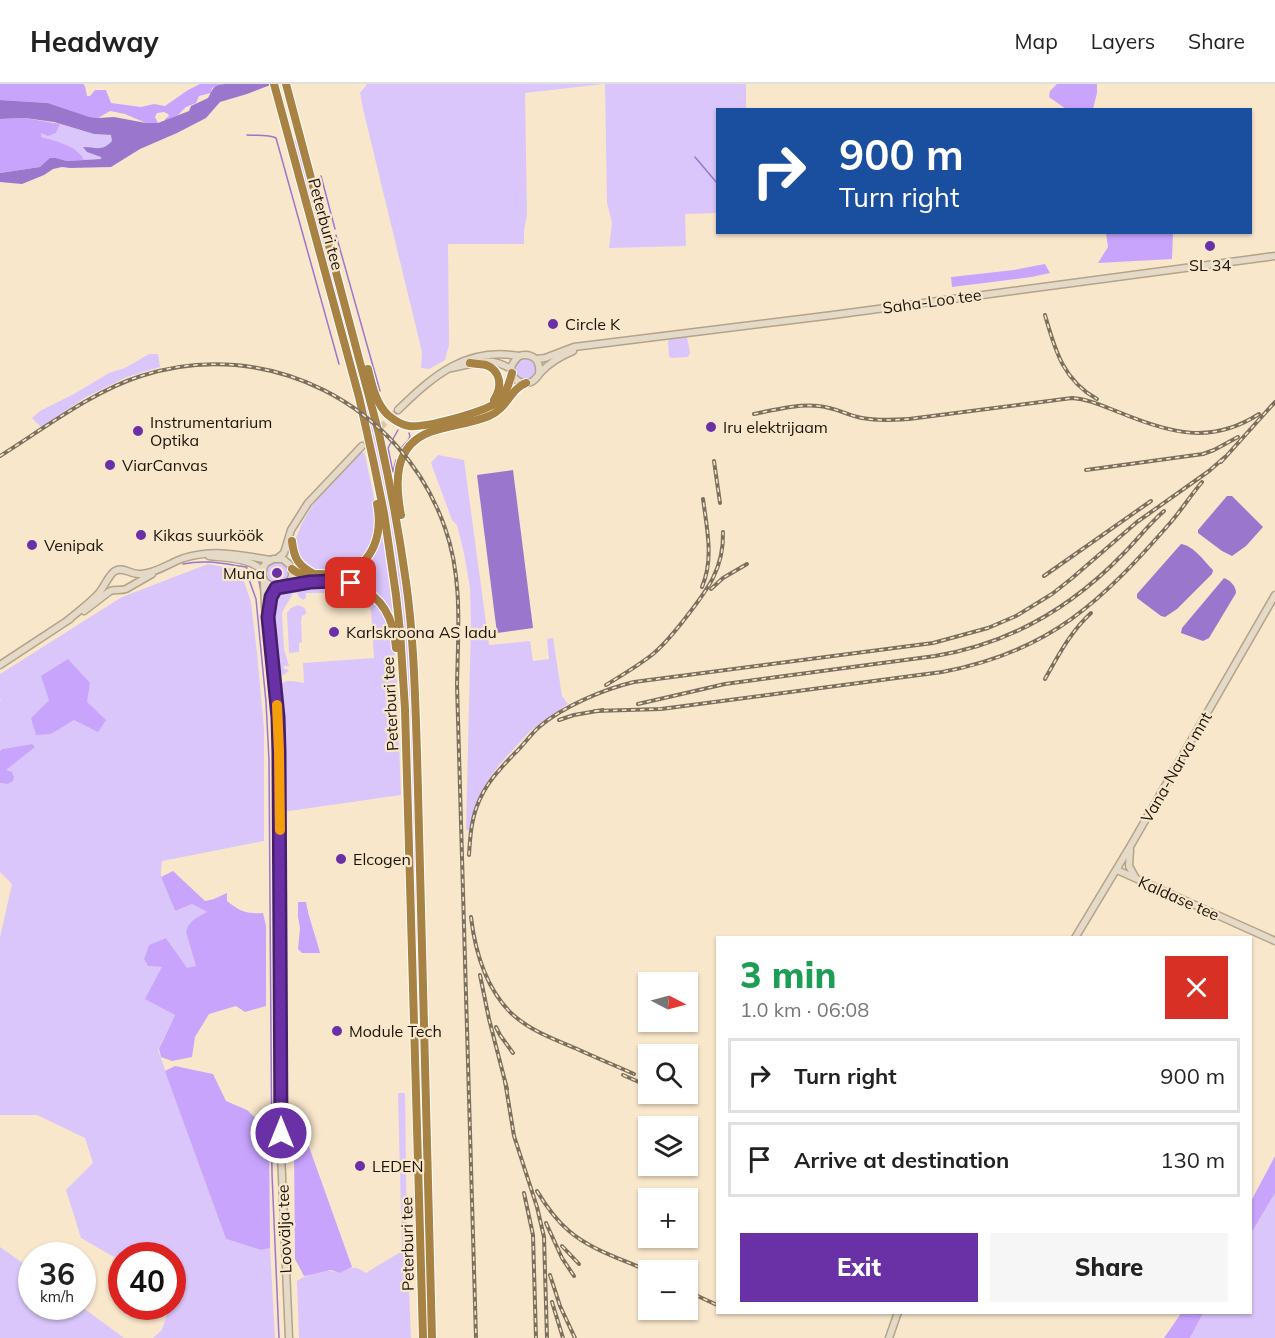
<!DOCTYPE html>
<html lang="en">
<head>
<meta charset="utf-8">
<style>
  :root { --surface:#fff; --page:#f6f6f6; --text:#222; --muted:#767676; --line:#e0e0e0; --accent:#6a30a6 }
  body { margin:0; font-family:Mulish,sans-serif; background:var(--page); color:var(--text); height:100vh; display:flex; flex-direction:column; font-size:22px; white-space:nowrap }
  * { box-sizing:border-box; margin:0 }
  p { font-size:20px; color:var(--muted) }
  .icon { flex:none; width:33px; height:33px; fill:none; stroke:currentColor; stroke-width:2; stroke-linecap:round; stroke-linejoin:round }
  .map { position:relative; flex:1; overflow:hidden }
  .sheet { position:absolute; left:716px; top:852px; width:536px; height:378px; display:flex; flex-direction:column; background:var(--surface); border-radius:0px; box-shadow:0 2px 4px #0004 }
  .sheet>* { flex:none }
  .banner { position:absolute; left:716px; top:24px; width:536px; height:126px; border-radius:0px; box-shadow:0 2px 4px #0004; background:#1a4fa0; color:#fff; overflow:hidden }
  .needle { width:39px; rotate:96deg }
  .buttons { position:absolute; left:638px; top:888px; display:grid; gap:12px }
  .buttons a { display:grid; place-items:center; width:60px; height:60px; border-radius:0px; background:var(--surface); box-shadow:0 2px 4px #0004; font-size:30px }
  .speed { position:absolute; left:18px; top:1158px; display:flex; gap:12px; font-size:30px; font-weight:700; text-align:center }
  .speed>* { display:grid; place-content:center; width:78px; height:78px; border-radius:50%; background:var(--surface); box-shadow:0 2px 4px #0004; line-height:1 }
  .speed small { font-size:15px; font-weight:400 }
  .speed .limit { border:9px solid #d22; background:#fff; color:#111 }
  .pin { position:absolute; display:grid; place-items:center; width:51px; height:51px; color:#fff; margin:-26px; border-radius:12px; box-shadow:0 3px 9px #0006 }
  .me { position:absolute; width:66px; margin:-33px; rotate:0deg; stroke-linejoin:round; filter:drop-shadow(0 0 4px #0008) }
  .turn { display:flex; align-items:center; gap:21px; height:126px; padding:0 24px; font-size:27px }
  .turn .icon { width:78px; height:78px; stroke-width:2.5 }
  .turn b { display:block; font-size:42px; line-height:51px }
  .round { display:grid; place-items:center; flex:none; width:63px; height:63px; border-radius:0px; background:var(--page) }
  .overview { display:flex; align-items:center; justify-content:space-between; height:102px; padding:0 24px }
  h1 { font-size:36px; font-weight:800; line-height:45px; color:#1e9e55 }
  .action { display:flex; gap:12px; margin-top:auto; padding:12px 24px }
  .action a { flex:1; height:69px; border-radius:0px; background:var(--accent); color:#fff; font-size:24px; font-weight:800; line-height:69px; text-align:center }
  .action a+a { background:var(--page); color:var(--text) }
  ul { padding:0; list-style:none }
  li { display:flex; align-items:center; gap:18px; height:75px; margin:0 12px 9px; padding:0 12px; border:3px solid var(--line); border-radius:0px }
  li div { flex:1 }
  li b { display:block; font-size:22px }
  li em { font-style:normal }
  header { display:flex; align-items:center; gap:36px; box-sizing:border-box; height:84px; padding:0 30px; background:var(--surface); border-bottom:2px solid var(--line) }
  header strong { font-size:28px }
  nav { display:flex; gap:33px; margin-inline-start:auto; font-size:21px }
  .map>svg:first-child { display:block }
  .green { fill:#dac6fb; fill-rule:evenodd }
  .forest { fill:#c8a4fd }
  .water { fill:#9a77cc }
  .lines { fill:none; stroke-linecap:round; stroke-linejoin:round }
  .stream { stroke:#9a77cc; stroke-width:1.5 }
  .secondary-tunnel { stroke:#d8c7af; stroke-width:6; stroke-dasharray:6 3; stroke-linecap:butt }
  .secondary-casing { stroke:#b4a38a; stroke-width:9 }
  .highway-casing { stroke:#fff; stroke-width:10 }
  .secondary { stroke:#e5dac7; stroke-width:6 }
  .highway { stroke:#a88243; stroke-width:8 }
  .rail-casing { stroke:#7b705e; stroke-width:4 }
  .rail { stroke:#f9e7cc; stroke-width:1.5; stroke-dasharray:4.5; stroke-linecap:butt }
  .route-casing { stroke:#451f6c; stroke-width:15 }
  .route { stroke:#6a30a6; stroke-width:10 }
  .slow { stroke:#f59e0b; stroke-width:10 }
  .poi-dot { fill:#6a30a6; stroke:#f9e7cc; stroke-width:2 }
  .labels { text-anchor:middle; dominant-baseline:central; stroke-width:4.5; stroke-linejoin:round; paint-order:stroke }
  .street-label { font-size:16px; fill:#1a140a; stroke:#f9e7cc }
  .poi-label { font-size:16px; fill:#1a140a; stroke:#f9e7cc; text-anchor:start }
</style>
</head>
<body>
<header>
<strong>Headway</strong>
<nav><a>Map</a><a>Layers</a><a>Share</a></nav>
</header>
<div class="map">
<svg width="1275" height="1254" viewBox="0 0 1275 1254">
  <rect width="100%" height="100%" fill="#f9e7cc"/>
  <!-- green -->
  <g class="green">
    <path d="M367,0H603L525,9L527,131L524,146V160H448L449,261L445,276L429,285L421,284L422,268L363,25L360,9Z"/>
    <path d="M605,0H746V25L717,26V129L685,130L686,162L609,164L612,139L607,119Z"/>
    <path d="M60,40L94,50L111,51L116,58L101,75L84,76C78,62 55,57 41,53L40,49L48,51L56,49Z"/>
    <path d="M294,56H297C332,187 373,319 395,454C404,508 408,563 412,618L429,1254H427L410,621C405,550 399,479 385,409C379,375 369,341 361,307C340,223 317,140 294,56Z"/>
    <path d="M687,253L690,269L688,273L671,274L669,272L668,257L671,254Z"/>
    <path d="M149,270H158L160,283L127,293L86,313L41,343L32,334L40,327L74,310L109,289L125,284Z"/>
    <circle cx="525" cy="285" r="12"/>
    <path d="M364,366L376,424L375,455L361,477L341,486L315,487L299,477L295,463L296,454L302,439L312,422L322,409L361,367L364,370Z"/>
    <path d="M438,371L464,376L489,561L530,557L533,577L549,575L547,555L553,554L562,612L568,620L550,632L530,647L499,681L484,702L475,721L469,747L466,745L471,539L470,504L464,469L457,441L452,436L431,379Z"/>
    <path d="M382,445L394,539C387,529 381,515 372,507C355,491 328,495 307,496V493L355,487Z"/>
    <circle cx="277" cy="489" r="12"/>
    <path d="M208,480L240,486L251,518L257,569L264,645V757L162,777L161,788V793L175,827L192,820L207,828L187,844L186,848L197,882L187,885L166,854L149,861L144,875L148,882L162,883L175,931L158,966L226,1155L261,1166L270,1164L275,1254H153L162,1246L169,1223L172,1222L173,1213L174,1206L173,1205L172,1172H122L121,1177L81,1154L66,1106L93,1079L85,1054L37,1031H0V853L12,800L0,788V699L7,700L6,686L34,663L32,660L2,665L0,667V617L1,616L0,615V590L122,513ZM49,616L74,635L51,650L31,634Z"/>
    <path d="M337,499L363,507L382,526L393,553L397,601L401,711L282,728L281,639L278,604C283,594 294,597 304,599L303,579L374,574L371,526C355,505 329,509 306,509V514L303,516L299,513L297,509H293C290,517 284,522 282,530L284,565L289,582H284V585L289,586L284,591L280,590L276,583V573L277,572C276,555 272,535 276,515L273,513C284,498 320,501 337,499Z"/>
    <path d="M298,521C304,523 306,524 306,530L302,532L301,537L302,558L299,559V568L289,569L287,529L291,524Z"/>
    <path d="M398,1009H405L407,1158L411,1254H299L297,1197C308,1189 326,1184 340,1189C352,1183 354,1181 366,1189L402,1167Z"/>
    <path d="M1275,1109V1254H1190L1203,1229L1250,1228V1151Z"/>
    <path d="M0,1163L31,1185L32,1222L82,1223L124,1254H0Z"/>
  </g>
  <!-- forest -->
  <g class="forest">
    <path d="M0,0H83L85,2L87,12H90L95,6H106L111,19L141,23L154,20L165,22L188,6L200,0H225L218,1L212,4L211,9L199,12L196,19L186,23L178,31L165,37V35L169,32L168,30L164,28L157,29L155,33L158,39H146L125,30L110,27L98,34L88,33L48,19L0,16Z"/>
    <path d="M1057,0H1097V9L1093,25H1066L1049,13L1050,7Z"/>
    <path d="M25,34L60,40L56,49L48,52L41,49V53C55,57 77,61 84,76L67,77L56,74L40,83L0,89V35Z"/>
    <path d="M1106,149H1173L1172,175L1098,179L1108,163Z"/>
    <path d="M1045,180L1050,189L1031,193L952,203L951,193L1014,186Z"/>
    <path d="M68,575L90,599L87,618L106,636L98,648L74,636L51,650L36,651L31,634L49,616L41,592Z"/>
    <path d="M32,660L35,663L6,686L12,688L14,693L13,697L7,700L0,699V667L2,665Z"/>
    <path d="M173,787L205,817L214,815L227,809V817C241,828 246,830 263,829L266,842V922L245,928L236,922L209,930L195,953L192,973L172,977L161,973L159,965L175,931L145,915L162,883L148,882L144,875L149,861L166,854L187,884L196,882L186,848C188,837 198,833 207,828L192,820L175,827L161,793Z"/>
    <path d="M298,818H306C309,836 316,852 320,869H302L298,865L300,844L298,833Z"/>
    <path d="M175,982L213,990L226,1017L247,1026L269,1047L270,1164L261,1166L226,1155L165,987Z"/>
    <path d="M308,1060L352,1183L340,1189L331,1186L304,1192L295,1175L294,1061Z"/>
    <path d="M1275,1072V1109L1250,1151V1119Z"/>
    <path d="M1182,1228L1203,1229L1190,1254H1164Z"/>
  </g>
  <!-- water -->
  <g class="water">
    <path d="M225,0H273L247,10L220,18L206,34L177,49L140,65L111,83L70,84L62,83L53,85L44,91L22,100L0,98V89L40,83L50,74H56L67,77L101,75V73L87,68L83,63C96,63 102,68 112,57L111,51L94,50L54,38L25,34L0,35V16L48,19L89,33L98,34L114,33L146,39H158L189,27L191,22L208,14C214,4 212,1 225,0Z"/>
    <path d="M513,386L533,544L497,549L477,391Z"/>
    <path d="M1227,412H1232L1263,443L1246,462L1232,472L1222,467L1198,449V446Z"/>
    <path d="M1181,460C1194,462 1204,477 1213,486L1212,490L1177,525L1165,533L1161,532L1137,514V510Z"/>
    <path d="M1224,494C1230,496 1236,502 1236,509L1209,554L1203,557L1181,549L1182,544Z"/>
  </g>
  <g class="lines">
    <!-- stream -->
    <g class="stream">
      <path d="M247,51C256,52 268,50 276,54L339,280"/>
      <path d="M695,73L717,99"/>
      <path d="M321,92L335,145"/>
      <path d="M336,151L380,307"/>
      <path d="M402,363C406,358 412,355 409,349"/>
      <path d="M396,376L393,388L388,364L398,346"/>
      <path d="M183,480C207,475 224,480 247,483L246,487L256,515L266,618L269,676L272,1090L279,1254"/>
      <path d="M253,484L257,487L261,508"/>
    </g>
    <!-- secondary-tunnel -->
    <path class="secondary-tunnel" d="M362,362L398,326"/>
    <defs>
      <g id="secondary">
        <path d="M536,275L545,274L574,263L833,231L1275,172"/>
        <path d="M452,284C476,280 488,271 511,285"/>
        <path d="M539,290C541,276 532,268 519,272C515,276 512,279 511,284C511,295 522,302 531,298C536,296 538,291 541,288C550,278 561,272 573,267"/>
        <path d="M398,326C434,291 466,263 519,272"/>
        <path d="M209,472C226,474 249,474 262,486"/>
        <path d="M278,474L284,469L291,446L308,419L362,362"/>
        <path d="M264,497L272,503L276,504L284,502L287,500L292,493V485L290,481L283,475H273L266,479L264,482L262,490L264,497L265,522L274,595L279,668L281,1069L289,1254"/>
        <path d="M269,523L271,513L276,504"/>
        <path d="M84,527L110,507C116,505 120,507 126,505L152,490"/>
        <path d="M68,536C79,527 90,519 99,509C104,503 110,489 115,487C123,482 131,491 141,490C157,489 169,479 184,474C215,465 239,471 270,476"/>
        <path d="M0,581L70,535"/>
        <path d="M1130,766L1129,782L1135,793"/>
        <path d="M1117,786L1275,857"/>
        <path d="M1075,854L1131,761L1275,511"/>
        <path d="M889,1254L898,1228"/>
      </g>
      <g id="highway">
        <path d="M274,0L359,313L374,380L384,429L396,511L400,547L405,625L423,1254"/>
        <path d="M286,0L379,350C390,399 399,448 406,498C414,555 415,611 417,668L432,1254"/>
        <path d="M470,279C475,280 481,280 486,281C502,287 502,304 494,316"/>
        <path d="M368,285C372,301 376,320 388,331C394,336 401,341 409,342C425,344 485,328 497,318C506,310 509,300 512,289"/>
        <path d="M401,431C395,399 393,362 430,348C449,341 470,340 489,332C507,325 510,305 526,299"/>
        <path d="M292,457C294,475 298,481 314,490"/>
        <path d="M292,485C300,492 308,491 319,490C327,490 335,491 342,489C374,481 383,449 377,420"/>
        <path d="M284,502C339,490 391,497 396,564"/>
      </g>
    </defs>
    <!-- secondary casing -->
    <use href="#secondary" class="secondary-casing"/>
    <!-- highway casing -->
    <use href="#highway" class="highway-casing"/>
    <!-- secondary -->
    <use href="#secondary" class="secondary"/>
    <!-- highway -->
    <use href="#highway" class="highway"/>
    <defs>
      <g id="rail">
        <path d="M1045,231C1055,266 1063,296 1097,315"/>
        <path d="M754,330C774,326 797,320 818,322C834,323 847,331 862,334C878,337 893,336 909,335L1072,314C1089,315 1105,323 1121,329C1170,349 1211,361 1259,330"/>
        <path d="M0,372C43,345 93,307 141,292C266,251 402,320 445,444C463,494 458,548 457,601L476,1254"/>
        <path d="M714,377L720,419"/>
        <path d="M1221,378L1275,318"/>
        <path d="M1086,386L1203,370L1214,366L1238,353"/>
        <path d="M1044,492L1151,417"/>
        <path d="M702,503C714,475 707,445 703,415"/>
        <path d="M711,505L723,494L747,480"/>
        <path d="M1045,595C1058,572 1071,547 1091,529"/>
        <path d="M606,601C622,591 638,582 653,570C666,559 677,545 687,532C708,505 724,484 723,448"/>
        <path d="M638,620L725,600L935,572C1009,560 1070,525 1123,470C1137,456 1149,440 1164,427"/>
        <path d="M595,627L661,625L942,588C1050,568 1102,517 1171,438C1182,425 1191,411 1202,398"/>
        <path d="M559,636L574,631L603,626"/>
        <path d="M469,771C470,755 471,738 477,722C485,700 499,686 514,670C523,662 530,651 539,643C562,623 604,605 634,598L933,559L988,544L1016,532L1052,510L1071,495L1137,438L1209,387L1225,373"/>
        <path d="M471,833C475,867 486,904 511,929C529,946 553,955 575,964C594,973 614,981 634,990"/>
        <path d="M480,891L489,935L507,1005"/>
        <path d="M496,943L500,951L513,969"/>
        <path d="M623,991L648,1002"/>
        <path d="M505,997L514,1052L537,1123L544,1153L547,1254"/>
        <path d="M666,1010L676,1014"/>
        <path d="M537,1107C546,1122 556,1136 569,1147C591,1166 622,1175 648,1187"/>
        <path d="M524,1109L533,1151L536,1254"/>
        <path d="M546,1139L562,1174L574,1192"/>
        <path d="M562,1162L579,1180"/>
        <path d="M550,1191L560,1222L575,1254"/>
        <path d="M687,1207L717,1221"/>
        <path d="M552,1218L563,1254"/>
      </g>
    </defs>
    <!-- rail casing -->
    <use href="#rail" class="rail-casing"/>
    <!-- rail -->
    <use href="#rail" class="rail"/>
  </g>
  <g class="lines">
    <defs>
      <path id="route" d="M281,1049L279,668L278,633L268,533L271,513L276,504L310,498L333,497L351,499"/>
    </defs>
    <!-- route casing -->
    <use href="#route" class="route-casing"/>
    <!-- route -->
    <use href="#route" class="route"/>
    <!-- slow -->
    <path class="slow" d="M277,621L279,668L280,746"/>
  </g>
  <!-- markers -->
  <g class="poi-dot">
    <circle cx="1210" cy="162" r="6"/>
    <circle cx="553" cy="240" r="6"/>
    <circle cx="711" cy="343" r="6"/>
    <circle cx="138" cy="347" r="6"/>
    <circle cx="110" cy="381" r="6"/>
    <circle cx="141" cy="451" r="6"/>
    <circle cx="32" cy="461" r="6"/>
    <circle cx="277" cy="489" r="6"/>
    <circle cx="334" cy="548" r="6"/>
    <circle cx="341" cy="775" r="6"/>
    <circle cx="337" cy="947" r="6"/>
    <circle cx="360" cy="1082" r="6"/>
  </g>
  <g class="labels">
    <!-- street labels -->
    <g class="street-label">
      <text transform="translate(326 140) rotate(75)">Peterburi tee</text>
      <text transform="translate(932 217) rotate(-8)">Saha-Loo tee</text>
      <text transform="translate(390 620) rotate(-93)">Peterburi tee</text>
      <text transform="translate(1176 683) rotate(-60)">Vana-Narva mnt</text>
      <text transform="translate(1179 814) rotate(24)">Kaldase tee</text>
      <text transform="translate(284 1145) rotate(-92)">Loovälja tee</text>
      <text transform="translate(407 1160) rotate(-91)">Peterburi tee</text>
    </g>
    <!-- poi labels -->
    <g class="poi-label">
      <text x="1210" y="181" text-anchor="middle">SL 34</text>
      <text x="565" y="240">Circle K</text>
      <text x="150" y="338">Instrumentarium<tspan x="150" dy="18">Optika</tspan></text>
      <text x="723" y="343">Iru elektrijaam</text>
      <text x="122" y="381">ViarCanvas</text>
      <text x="153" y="451">Kikas suurköök</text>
      <text x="44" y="461">Venipak</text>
      <text x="265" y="489" text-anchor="end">Muna</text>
      <text x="346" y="548">Karlskroona AS ladu</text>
      <text x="353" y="775">Elcogen</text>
      <text x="349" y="947">Module Tech</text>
      <text x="372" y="1082">LEDEN</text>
    </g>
  </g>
</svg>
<div class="buttons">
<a><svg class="needle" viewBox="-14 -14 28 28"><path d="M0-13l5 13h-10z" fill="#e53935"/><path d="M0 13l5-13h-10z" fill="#767676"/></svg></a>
<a><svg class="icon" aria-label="search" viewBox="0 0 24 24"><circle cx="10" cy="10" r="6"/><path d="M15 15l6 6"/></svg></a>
<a><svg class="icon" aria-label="layers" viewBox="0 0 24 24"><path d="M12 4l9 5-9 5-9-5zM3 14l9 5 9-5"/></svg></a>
<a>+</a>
<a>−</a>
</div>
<div class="speed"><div>36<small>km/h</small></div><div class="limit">40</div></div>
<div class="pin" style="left:351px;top:499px;background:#d93025"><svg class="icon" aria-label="arrive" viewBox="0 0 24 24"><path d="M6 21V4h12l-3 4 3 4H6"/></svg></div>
<svg class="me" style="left:281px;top:1049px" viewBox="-20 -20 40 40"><circle r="17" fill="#6a30a6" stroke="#fff" stroke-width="3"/><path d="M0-11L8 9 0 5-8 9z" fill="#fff"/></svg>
<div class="banner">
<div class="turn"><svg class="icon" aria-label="right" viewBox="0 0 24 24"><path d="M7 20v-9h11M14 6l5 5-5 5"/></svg><div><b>900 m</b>Turn right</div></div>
</div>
<section class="sheet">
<div class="overview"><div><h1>3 min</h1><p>1.0 km · 06:08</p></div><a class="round" style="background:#d93025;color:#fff"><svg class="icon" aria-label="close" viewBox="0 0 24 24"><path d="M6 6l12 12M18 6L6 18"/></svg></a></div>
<ul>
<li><svg class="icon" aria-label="right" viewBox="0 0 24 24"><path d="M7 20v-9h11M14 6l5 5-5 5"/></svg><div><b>Turn right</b></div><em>900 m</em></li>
<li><svg class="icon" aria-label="arrive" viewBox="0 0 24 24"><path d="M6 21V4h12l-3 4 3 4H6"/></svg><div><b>Arrive at destination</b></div><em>130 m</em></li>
</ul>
<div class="action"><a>Exit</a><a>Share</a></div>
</section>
</div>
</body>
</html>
